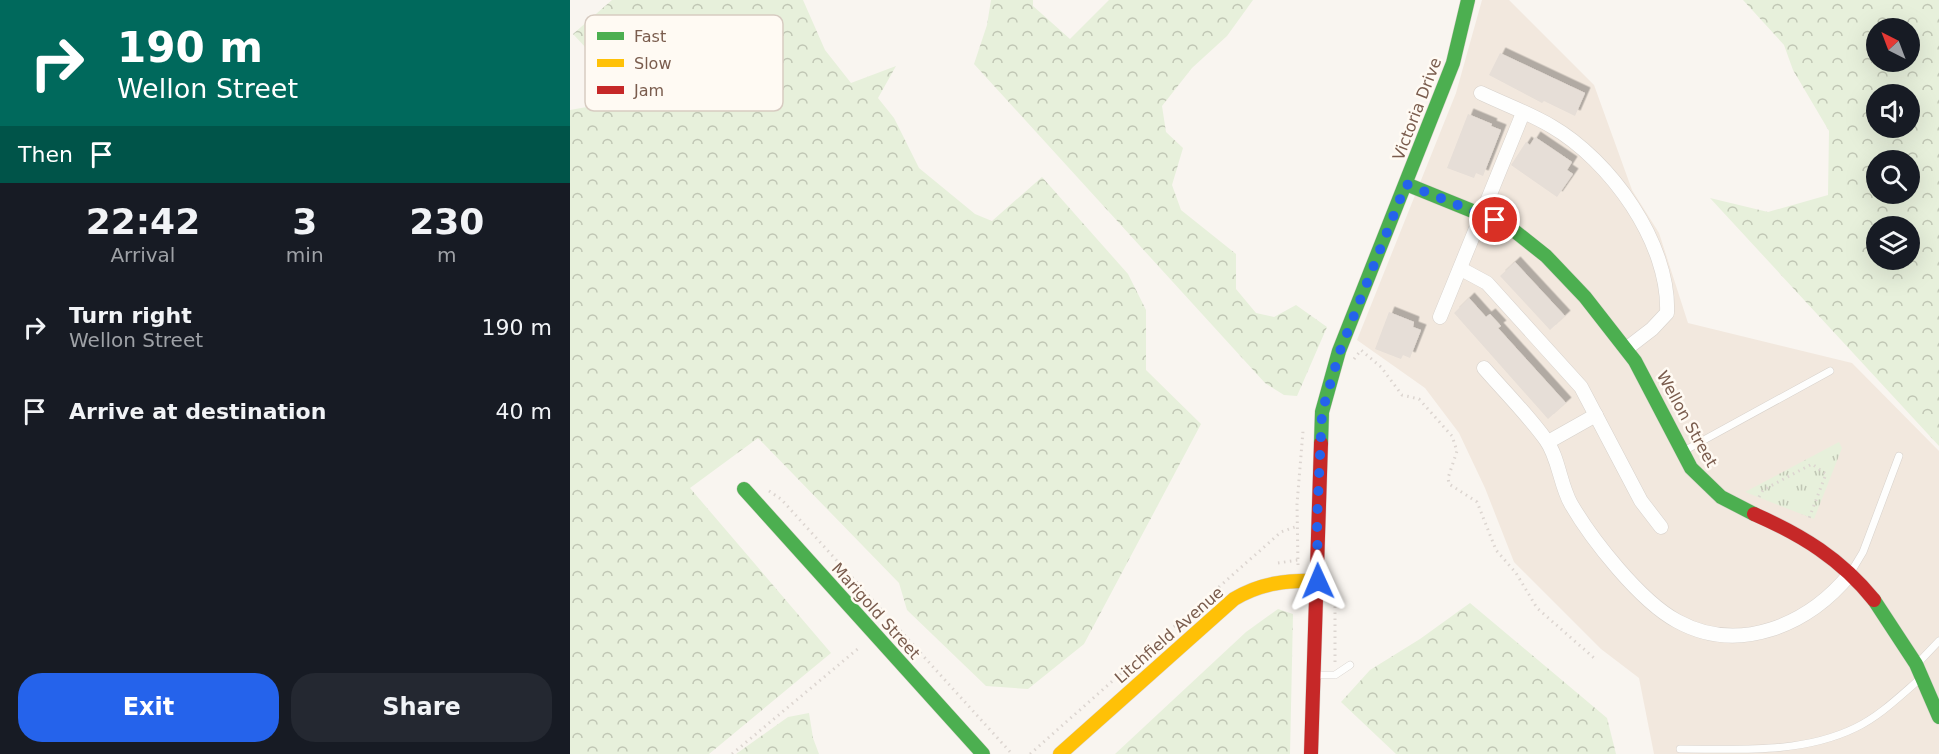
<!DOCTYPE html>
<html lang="en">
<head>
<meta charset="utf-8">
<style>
  :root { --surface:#171b24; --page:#242831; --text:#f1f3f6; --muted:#9ea1a6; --accent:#2563eb }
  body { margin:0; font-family:"DejaVu Sans",sans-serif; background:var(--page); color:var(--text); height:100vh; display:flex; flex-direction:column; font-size:22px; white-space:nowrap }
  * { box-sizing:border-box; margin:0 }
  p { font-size:20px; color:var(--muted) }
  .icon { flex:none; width:33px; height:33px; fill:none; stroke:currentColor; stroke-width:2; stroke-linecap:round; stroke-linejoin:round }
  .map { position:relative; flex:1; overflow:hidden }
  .details { display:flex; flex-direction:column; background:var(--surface); width:570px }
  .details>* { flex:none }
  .top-card { background:#00695c; color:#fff; overflow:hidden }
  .needle { width:39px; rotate:318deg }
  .tools { position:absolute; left:1296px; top:18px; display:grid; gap:12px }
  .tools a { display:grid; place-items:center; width:54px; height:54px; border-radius:50%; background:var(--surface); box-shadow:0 6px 24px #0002; font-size:30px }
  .pin { position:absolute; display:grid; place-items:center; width:51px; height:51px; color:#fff; margin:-26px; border:3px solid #fff; border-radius:50%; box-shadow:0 2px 6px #0007 }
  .me { position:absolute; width:66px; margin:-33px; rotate:359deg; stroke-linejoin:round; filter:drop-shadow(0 0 4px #0008) }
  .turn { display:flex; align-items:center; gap:21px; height:126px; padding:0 18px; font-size:27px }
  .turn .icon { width:78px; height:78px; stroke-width:2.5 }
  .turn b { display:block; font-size:42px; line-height:51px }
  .then { display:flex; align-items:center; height:57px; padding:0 18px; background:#0003; gap:12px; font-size:22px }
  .eta { display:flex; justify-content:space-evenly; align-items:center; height:102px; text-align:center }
  .eta b { font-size:36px; font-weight:800; line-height:42px }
  .button { display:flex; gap:12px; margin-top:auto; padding:12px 18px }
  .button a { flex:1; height:69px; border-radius:24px; background:var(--accent); color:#fff; font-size:24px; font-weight:800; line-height:69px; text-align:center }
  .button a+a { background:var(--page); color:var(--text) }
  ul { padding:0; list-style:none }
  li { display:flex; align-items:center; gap:18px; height:84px; padding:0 18px }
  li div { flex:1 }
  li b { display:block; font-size:22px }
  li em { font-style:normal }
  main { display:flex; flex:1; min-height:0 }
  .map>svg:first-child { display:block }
  .residential { fill:#f2e8de }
  .grass { fill:url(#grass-tufts) }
  .forest { fill:url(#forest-crowns); fill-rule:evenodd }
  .building { fill:#e6ded7; filter:url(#shadow) }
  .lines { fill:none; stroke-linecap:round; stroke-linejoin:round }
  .lane-casing { stroke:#d7d1cb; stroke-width:8 }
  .street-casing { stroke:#d7d1cb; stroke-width:15 }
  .fast-casing { stroke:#d9d2cb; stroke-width:15 }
  .slow-casing { stroke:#d9d2cb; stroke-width:15 }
  .jam-casing { stroke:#d9d2cb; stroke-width:15 }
  .path { stroke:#dcd5d0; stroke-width:3; stroke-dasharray:1.5 4.5; stroke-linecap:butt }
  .lane { stroke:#fefefd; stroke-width:7 }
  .street { stroke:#fefefd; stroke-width:14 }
  .fast { stroke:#4caf50; stroke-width:14 }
  .slow { stroke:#ffc107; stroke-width:14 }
  .jam { stroke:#c62828; stroke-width:14 }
  .route { stroke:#2563eb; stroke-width:10; stroke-dasharray:0 18 }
  .labels { text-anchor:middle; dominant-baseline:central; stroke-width:5; stroke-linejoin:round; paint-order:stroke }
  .street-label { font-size:16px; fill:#7a5c4d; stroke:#fffaf3 }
  .key { fill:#fffaf3; stroke:#d7cbc1; stroke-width:1.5 }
  .key-label { font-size:16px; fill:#7a5c4d }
</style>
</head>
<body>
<main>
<section class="details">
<div class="top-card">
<div class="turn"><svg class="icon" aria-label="right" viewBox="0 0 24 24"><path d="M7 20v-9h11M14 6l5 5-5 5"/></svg><div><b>190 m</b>Wellon Street</div></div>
<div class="then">Then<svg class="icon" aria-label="arrive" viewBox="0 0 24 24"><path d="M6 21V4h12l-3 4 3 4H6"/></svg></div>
</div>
<div class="eta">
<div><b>22:42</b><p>Arrival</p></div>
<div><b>3</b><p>min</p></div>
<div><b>230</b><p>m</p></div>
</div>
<ul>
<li><svg class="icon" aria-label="right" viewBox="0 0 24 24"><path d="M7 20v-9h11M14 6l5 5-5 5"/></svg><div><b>Turn right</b><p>Wellon Street</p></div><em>190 m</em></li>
<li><svg class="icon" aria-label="arrive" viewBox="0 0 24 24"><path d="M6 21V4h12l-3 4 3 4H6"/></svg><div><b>Arrive at destination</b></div><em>40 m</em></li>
</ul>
<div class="button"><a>Exit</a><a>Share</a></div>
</section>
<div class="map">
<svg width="1369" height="754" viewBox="0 0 1369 754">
  <defs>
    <pattern id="grass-tufts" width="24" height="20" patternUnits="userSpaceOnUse" patternTransform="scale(1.5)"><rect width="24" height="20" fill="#e7f0db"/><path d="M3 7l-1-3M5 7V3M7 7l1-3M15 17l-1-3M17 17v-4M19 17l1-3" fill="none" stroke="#c0c6b4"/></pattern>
    <pattern id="forest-crowns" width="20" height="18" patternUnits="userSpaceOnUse" patternTransform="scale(1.5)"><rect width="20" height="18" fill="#e7f0db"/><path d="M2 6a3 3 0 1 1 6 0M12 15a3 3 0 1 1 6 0" fill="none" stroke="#c0c6b4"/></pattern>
    <filter id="shadow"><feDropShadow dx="5.5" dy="-5.5" stdDeviation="0" flood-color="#0004"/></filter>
  </defs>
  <rect width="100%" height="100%" fill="#f9f5f0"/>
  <!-- residential -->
  <path class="residential" d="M912,0H939L1024,85L1062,190L1089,233L1118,323L1282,363L1369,451V754H1084L1069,678L1031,649L944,562L915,488L889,433L855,388L787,340L886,93Z"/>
  <!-- grass -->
  <path class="grass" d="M1269,442L1272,448L1244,519L1175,492Z"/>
  <!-- forest -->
  <g class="forest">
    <path d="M42,0H233L255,50L281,83L326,66L308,98L324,118L349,168L405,214L422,221L472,177L558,274L576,310V370L631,424L514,644L458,689L416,686L337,610L329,583L188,438L120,488L261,653L139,754H0V110L28,105L45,86L43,77L3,34Z"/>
    <path d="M421,0H463V6L500,39L539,0H683L657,36L622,68L592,106L596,132L613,148L602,185L611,210L666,254V289L686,313L704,317L726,305L757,327L727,396L714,395L695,383L404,64L417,25Z"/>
    <path d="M1173,0H1369V446L1140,198L1198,212L1258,195L1259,131L1223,70L1214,45ZM1306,28H1340V62H1306ZM1306,94H1340V128H1306ZM1340,160V194H1306V160ZM1340,226V260H1306V226Z"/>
    <path d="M900,603L1037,718L1046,754H826L771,702L800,670L850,639Z"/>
    <path d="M708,609L723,614L720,754H545L676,632Z"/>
    <path d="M239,713L243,738L249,754H166L218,717Z"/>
  </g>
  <!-- building -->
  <g class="building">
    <path d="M930,53L1015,93L1005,116L974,101L972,103L919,75Z"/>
    <path d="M898,114L922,124L921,126L931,130L913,176L906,173L904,178L877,168Z"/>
    <path d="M965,137L1002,162L997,170L1003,174L987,197L941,165L956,142L960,145Z"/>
    <path d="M945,262L995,316L980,330L930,276Z"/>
    <path d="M899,298L916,317L920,314L931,326L928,328L996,403L978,419L884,313Z"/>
    <path d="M819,312L844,322L843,327L851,330L840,358L833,355L831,359L805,349Z"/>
  </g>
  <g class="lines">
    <defs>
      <g id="lane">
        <path d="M1112,452L1260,371"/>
        <path d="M1281,572L1293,552L1329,456"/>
        <path d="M1348,663L1369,641"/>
        <path d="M747,675H765L780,665"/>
        <path d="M1110,749C1169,749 1231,754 1285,728C1310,716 1330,696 1351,678"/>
      </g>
      <g id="street">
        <path d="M911,93C934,104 959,113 981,126C1040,160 1100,243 1097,313L1082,329L1056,349"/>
        <path d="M891,269L917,283L1011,387L1071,501L1091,527"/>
        <path d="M870,317L953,113"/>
        <path d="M914,368C934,391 958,415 976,440C989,458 990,485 1001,504C1022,540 1070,601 1107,621C1169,655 1238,625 1280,574"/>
        <path d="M978,442L1026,415"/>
      </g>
      <g id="fast">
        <path d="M836,184L937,225L976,256L1015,297L1065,361L1121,468L1151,497L1184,514"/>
        <path d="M751,443L752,412L769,351L883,63L898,0"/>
        <path d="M174,489L413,754"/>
        <path d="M1304,600L1346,664L1369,717"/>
      </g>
      <path id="slow" d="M490,754L664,599C691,583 717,580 748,581"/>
      <g id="jam">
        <path d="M1184,514C1232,535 1271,559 1304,600"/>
        <path d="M741,754L751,443"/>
      </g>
    </defs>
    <!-- lane casing -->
    <use href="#lane" class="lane-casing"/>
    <!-- street casing -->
    <use href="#street" class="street-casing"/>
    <!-- fast casing -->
    <use href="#fast" class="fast-casing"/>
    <!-- slow casing -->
    <use href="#slow" class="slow-casing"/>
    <!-- jam casing -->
    <use href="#jam" class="jam-casing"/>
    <!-- path -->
    <g class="path">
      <path d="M784,359L791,350L811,367L832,395L849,399L882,436L887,451L878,478L879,484L907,502L926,550L946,573L967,608L1024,658"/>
      <path d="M199,491L211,499L442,754"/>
      <path d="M1189,497L1193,490L1242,464L1256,474L1238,521"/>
      <path d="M708,563L728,560"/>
      <path d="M728,565L727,504L733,431"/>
      <path d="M765,662V585"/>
      <path d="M162,754L290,647"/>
      <path d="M460,754L711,532L728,526"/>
    </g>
    <!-- lane -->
    <use href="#lane" class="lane"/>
    <!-- street -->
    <use href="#street" class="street"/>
    <!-- fast -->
    <use href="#fast" class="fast"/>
    <!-- slow -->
    <use href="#slow" class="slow"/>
    <!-- jam -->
    <use href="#jam" class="jam"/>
  </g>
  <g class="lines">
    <!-- route -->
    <path class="route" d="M748,581L747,521L752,412L770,351L836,184L925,220"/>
  </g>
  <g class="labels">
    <!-- street labels -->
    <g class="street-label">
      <text transform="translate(847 109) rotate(-69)">Victoria Drive</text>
      <text transform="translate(1117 419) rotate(61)">Wellon Street</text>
      <text transform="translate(306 611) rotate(48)">Marigold Street</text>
      <text transform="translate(599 635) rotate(-41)">Litchfield Avenue</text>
    </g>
  </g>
  <!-- legend -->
  <rect x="15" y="15" width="198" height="96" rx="9" class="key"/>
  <rect x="27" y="32" width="27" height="8" fill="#4caf50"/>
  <rect x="27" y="59" width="27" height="8" fill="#ffc107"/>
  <rect x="27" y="86" width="27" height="8" fill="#c62828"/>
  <g class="key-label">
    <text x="64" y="42">Fast</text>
    <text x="64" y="69">Slow</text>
    <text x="64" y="96">Jam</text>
  </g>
</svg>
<div class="tools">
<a><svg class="needle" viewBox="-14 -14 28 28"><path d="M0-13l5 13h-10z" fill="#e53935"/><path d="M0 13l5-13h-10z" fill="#9ea1a6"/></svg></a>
<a><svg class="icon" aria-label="sound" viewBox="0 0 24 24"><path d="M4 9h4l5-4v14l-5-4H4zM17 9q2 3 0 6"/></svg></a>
<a><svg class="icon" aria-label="search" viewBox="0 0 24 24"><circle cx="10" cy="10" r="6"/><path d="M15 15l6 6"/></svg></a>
<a><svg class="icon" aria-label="layers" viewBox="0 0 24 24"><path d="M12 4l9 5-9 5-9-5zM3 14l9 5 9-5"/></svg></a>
</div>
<div class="pin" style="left:925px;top:220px;background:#d93025"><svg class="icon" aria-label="arrive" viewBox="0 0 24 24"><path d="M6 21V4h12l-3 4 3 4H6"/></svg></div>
<svg class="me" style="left:748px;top:581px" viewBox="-20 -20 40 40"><path d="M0-17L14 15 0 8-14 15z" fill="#2563eb" stroke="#fff" stroke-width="4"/></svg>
</div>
</main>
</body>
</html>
